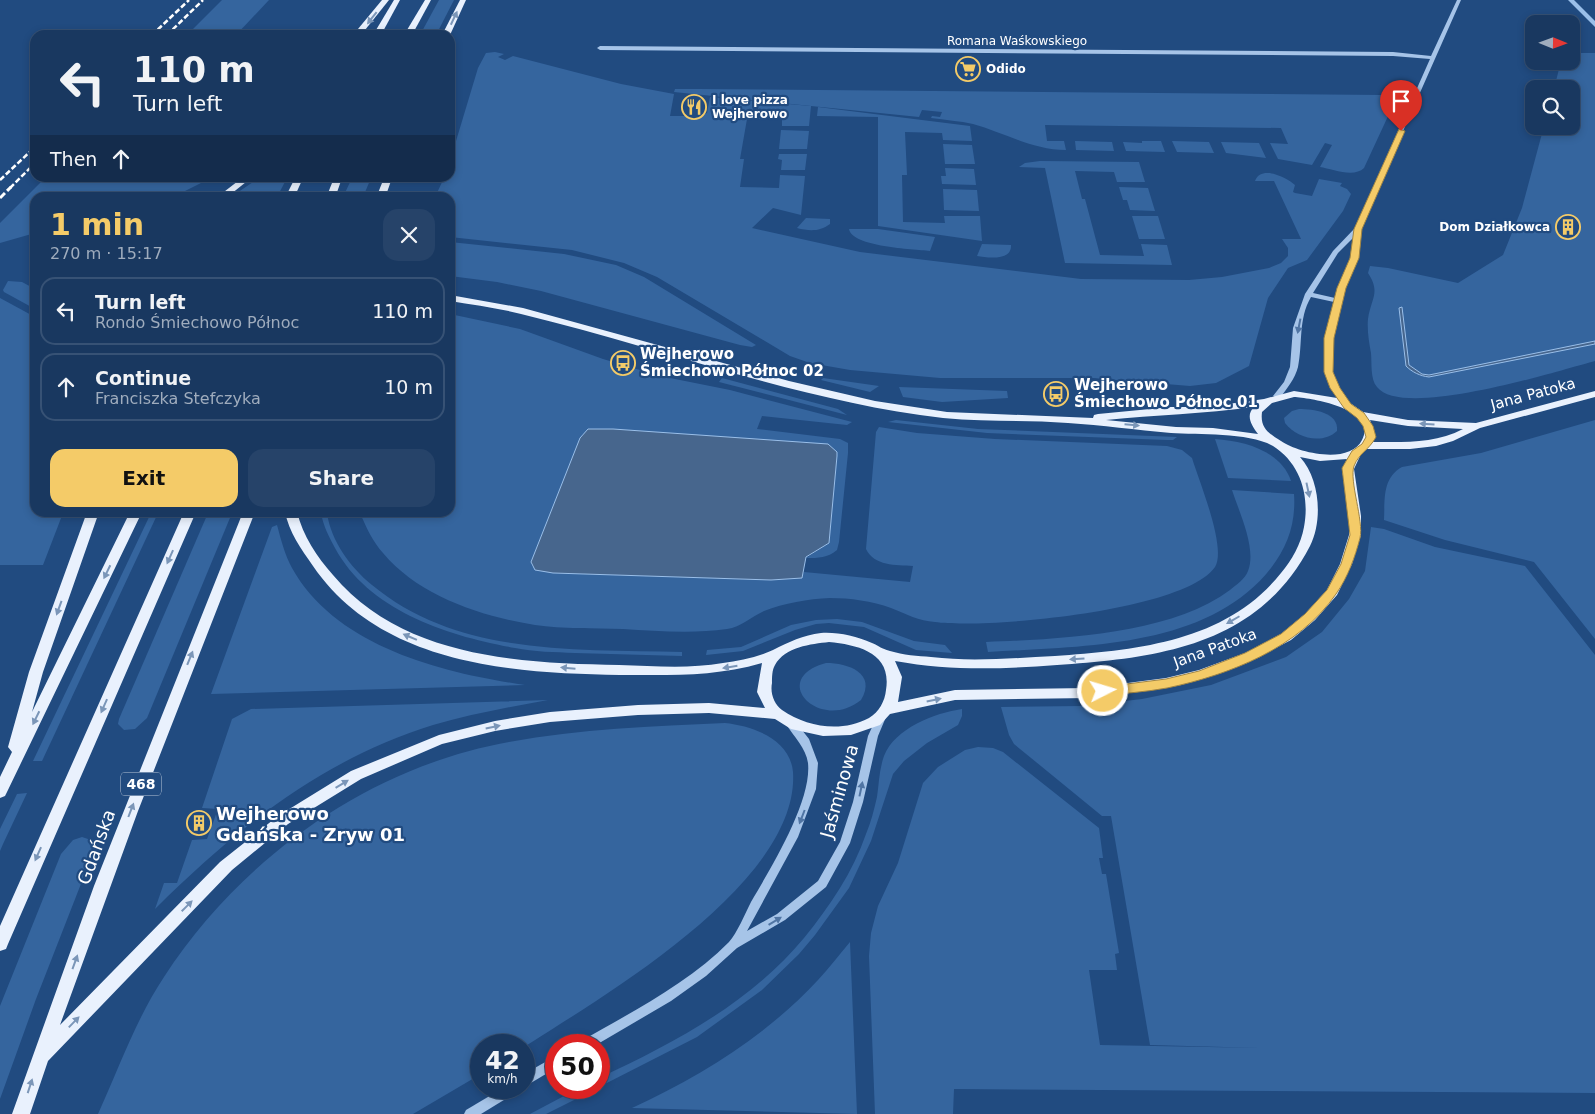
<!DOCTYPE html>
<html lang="en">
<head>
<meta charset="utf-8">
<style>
  :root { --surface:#193860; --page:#264369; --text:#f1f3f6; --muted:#9facbd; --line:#375275; --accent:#f4cb68 }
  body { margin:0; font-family:"DejaVu Sans",sans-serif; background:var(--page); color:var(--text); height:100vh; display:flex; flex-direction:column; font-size:19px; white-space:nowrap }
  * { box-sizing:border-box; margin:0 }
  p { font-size:16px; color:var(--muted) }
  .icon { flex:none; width:28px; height:28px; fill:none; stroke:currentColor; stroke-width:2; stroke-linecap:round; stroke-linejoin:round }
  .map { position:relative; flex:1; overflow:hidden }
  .drawer { position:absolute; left:30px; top:192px; width:425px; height:325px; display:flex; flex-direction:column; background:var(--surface); border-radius:15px; box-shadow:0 2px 8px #0003,0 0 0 1px var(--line) }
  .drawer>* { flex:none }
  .guide { position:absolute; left:30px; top:30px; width:425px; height:152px; border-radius:15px; box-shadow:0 2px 8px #0003,0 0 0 1px var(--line); background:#193860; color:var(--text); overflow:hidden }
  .needle { width:32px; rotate:91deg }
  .tools { position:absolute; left:1525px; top:15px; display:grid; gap:10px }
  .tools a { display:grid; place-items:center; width:55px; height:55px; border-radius:10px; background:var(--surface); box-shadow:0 2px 8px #0003,0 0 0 1px var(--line); font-size:25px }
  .speed { position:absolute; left:470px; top:1034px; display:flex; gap:10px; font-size:25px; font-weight:700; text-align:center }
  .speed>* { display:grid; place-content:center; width:65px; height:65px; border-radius:50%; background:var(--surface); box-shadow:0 2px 8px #0003,0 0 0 1px var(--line); line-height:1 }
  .speed small { font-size:12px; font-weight:400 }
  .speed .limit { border:8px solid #d22; background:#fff; color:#111 }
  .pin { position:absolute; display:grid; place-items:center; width:42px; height:42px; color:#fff; margin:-51px -21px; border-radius:50% 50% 50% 0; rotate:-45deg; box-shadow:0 0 5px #0007 }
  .pin .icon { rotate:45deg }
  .me { position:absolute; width:55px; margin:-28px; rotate:85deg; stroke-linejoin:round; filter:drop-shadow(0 0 4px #0008) }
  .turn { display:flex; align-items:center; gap:18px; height:105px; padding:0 20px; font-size:22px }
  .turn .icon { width:65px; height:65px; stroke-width:2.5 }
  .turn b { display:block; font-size:35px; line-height:42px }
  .then { display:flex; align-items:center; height:48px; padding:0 20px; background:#0003; gap:10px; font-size:19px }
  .round { display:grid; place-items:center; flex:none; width:52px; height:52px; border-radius:15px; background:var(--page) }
  .head { display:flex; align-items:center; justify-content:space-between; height:85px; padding:0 20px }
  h1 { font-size:30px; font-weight:600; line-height:38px; color:var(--accent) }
  .primary-button { display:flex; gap:10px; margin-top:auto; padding:10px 20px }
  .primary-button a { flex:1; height:58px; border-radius:15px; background:var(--accent); color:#111; font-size:20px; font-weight:600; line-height:58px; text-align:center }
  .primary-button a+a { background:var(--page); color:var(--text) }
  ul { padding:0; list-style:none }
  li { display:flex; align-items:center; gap:15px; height:68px; margin:0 10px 8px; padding:0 10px; border:2px solid var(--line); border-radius:15px }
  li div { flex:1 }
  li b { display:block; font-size:19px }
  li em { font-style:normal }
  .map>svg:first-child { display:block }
  .green { fill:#35659e }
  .water { fill:#47668d; stroke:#9abfe9 }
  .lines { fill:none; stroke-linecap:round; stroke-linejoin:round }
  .stream { fill:#9abfe9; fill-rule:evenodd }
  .minor { fill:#a6c4e8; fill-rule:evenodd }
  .major { fill:#e9f1fd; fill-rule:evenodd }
  .rail-far1 { stroke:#fff; stroke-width:2.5; stroke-dasharray:5.5 2.5; stroke-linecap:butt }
  .rail { stroke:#fff; stroke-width:3; stroke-dasharray:7 3; stroke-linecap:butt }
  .oneway { fill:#7b96b8 }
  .oneway2 { fill:#5075a4 }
  .route { fill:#f4cb68; stroke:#9f8444 }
  .labels { text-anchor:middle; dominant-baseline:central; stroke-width:4.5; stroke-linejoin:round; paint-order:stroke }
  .far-street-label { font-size:12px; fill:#fff; stroke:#214b80 }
  .far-poi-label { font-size:12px; font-weight:bold; fill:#fff; stroke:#214b80; text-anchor:start }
  .shield { fill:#214b80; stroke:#bcc9d9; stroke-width:1 }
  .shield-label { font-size:14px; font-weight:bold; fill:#fff }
  .poi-label { font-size:15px; font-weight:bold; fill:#fff; stroke:#214b80; text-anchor:start }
  .street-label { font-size:15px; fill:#fff; stroke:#214b80 }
  .near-street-label { font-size:18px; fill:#fff; stroke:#214b80 }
  .near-poi-label { font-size:18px; font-weight:bold; fill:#fff; stroke:#214b80; text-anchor:start }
</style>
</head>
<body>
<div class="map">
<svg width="1595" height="1114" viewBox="0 0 1595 1114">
  <rect width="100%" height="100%" fill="#214b80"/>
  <!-- green -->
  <g class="green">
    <path d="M222,0H269L236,35H187Z"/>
    <path d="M439,0H454L436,35H420Z"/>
    <path d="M495,52L504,54L498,57L505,60L513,56L621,84L674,94L670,116H700L707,113L710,97L811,106L809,126H782V119H747L740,159H744L740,187L779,188L780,175L805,176L801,215L773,208L752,228L860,252L1081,279L1189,280L1222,277L1269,268L1281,263L1288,256V248L1282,239H1301L1274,181H1255C1261,165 1286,177 1295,185L1293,192L1295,193L1312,196L1319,179L1342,183L1340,186L1347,189L1351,194L1343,211L1307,260L1288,268L1268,298L1249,366L1216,383L1190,386L1093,378H940L850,370L810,363L790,356L657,277L624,263L572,250L450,237V198L435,197L444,178H450V161L478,68L486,53Z"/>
    <path d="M1571,53H1595V361C1557,371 1403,420 1377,387C1370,379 1372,363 1371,353C1369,342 1367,330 1368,319C1371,298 1381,293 1368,273L1370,266L1388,268L1458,283L1503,255L1522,208L1544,126H1571V89H1554L1561,61H1571Z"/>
    <path d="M1391,85L1402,86L1364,168C1354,178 1332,169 1320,167L1332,145L1325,143L1312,165L1278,159L1270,143L1288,144L1281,128L1045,125L1047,141H1064L1066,150C1033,150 1005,133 973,124C960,121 945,120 931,118L932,116L940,117L942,112L922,110L919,117L674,92L675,89H697L1382,95L1387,86Z"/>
    <path d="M818,107L970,126L972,141L943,140L942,133L905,132L907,175H902L903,222L945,223L944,216H980L982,241L878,226V117L817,116Z"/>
    <path d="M781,130L809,131L807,149H779Z"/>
    <path d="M1075,141L1112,142L1114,151L1076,150Z"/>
    <path d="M1142,141H1161L1165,152L1126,151L1123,142L1142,143Z"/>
    <path d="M1172,141L1209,142L1214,153L1177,152Z"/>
    <path d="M1221,142L1259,143L1266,158L1226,153Z"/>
    <path d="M943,144L972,145L975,164H945Z"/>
    <path d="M779,154H807L805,170H781L782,160L778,159Z"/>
    <path d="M1040,161L1139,162L1145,182H1117L1114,172L1075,171L1082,199H1085L1100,255L1144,256L1141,244L1167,245L1172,265L1065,263L1045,168L1019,167L1025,163Z"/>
    <path d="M945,168L974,169L976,185L942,184L941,176H946Z"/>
    <path d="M45,178H211L173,197L35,198V233L0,243V223Z"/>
    <path d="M259,178H287L277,197H231Z"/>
    <path d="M352,178H371L363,197H343Z"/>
    <path d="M1119,187L1148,188L1155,211L1130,210L1127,200H1123Z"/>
    <path d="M943,189L977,190L979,211L944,210Z"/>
    <path d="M1132,216H1158L1165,239H1139Z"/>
    <path d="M806,218L830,219V224C819,232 809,231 797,228Z"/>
    <path d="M849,229H878L935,237L930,251C913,249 852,247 849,229Z"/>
    <path d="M450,242L564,254L616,265L644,277L756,345L752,347L740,345L541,291L497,282L450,276Z"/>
    <path d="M982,244L1011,245C1012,261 988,258 977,256Z"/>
    <path d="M8,281L22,282L35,289V309L4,292L3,290Z"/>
    <path d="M0,298L35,317V512L63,513L43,565H0Z"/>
    <path d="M450,314L520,329L603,359L660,376L730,390L852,422L847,425L762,416L757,429L840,439L848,443V453L839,542L837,550C827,558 819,558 806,558L829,543L837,456L583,434L531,562L532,566L553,573L770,580L801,578L804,572L910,582L913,566C896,565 874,566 866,549L876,432L879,427L917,433L995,439L1167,446L1182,450L1192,458C1199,481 1227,548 1215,567C1185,611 987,629 935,622C919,621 906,614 891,608C872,601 850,598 830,598C808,599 784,603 764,611C751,617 741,627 727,629C693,634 656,631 623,629C594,628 563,629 535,625C480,616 419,596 383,553C373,542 366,527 360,513L450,512Z"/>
    <path d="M722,378L838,409L847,415L719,382Z"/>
    <path d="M823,378L879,386L870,392L821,380Z"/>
    <path d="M899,387L1007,391L1008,398L942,402L903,397Z"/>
    <path d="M1299,409C1313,409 1339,412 1337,431C1322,445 1296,438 1285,423L1284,418L1292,411Z"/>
    <path d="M896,420L978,429L1177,437L1173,440H1167L987,433L888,422Z"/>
    <path d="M1595,420V639L1534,562L1445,540L1384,520C1385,500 1382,478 1402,467L1481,453Z"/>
    <path d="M1215,439C1245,441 1281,451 1291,481L1228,478Z"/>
    <path d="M1232,490L1294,494C1296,522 1288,546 1271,568C1208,649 1081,646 988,652L986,642C1059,639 1170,635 1230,590C1236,585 1245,579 1248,571C1257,549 1239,512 1232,490Z"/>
    <path d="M151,513H158L42,761H33Z"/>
    <path d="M208,513H232L147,718L135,729L124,730L118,724L119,719Z"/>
    <path d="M321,513H327C331,541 350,567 372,585C459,657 577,649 682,652V656C646,655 611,654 575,653C555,652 534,652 515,648C448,636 369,611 335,548C329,537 323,525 321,513Z"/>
    <path d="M277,525C281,540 285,555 292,568C336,647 443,673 525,685L211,694L272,527Z"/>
    <path d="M1371,527L1384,529L1435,547L1525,566L1595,655V1093L954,1089L953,1114H875L869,956L871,933L878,906L898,863L923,783L938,767L965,750L978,747L993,748L1003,752L1099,828L1103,858H1099L1102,874H1106L1119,953L1115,954L1117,970H1089L1100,1045L1262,1048L1150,1045L1111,816H1102L1014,744L1009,735L1001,707L1082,706L1142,699L1211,685L1286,657L1322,632L1349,599L1365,571Z"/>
    <path d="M837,619L862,622L914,641L945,645L952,653L916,650L864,627L829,623L816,624L795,630L743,651L706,655L707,650L741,647L791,625L816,620Z"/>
    <path d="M826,663C848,663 877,673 861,700C820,733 767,679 826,663Z"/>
    <path d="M548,700C509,707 471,714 433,725C321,760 237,828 155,909L164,883H177L192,840L207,839L218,809L202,808L232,719L251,709Z"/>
    <path d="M962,709V716L958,725L927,743L904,761L893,774L871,841L849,888L815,935L799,954L762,990L697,1037L599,1087V1078C674,1043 750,1003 804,938C830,906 853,872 866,834C871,822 874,810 877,797C879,784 879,770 884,756C895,728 935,713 962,709Z"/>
    <path d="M725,723C753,726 790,739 793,772C800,882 605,995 524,1047V1045H481V1074L413,1114H98C119,1068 136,1019 164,977C241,858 369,767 509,742C580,729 653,726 725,723Z"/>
    <path d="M27,793L3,844L0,851V829L17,794Z"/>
    <path d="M82,837L91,840L95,845L93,853L36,999L0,1099V1006L61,854L73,840Z"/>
    <path d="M850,942L857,1114L632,1108C701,1076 766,1036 818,980C829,968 840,954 850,942Z"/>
    <path d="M579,1088H598L546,1114H530Z"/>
  </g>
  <!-- water -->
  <g class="water">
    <path d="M1402,307L1409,365L1422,374L1429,375L1595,341V344L1429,377C1420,376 1412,372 1406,366L1399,308Z"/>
    <path d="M588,429H613L828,444L837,452V456L829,543L806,557L802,578L771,580L553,573L535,570L531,562L580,438Z"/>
  </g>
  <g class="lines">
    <!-- stream -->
    <path class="stream" d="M1568,0H1574L1595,21V27Z"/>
    <!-- minor -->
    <g class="minor">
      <path d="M1457,0H1461L1369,208L1361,229L1358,258L1344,288L1333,337V372L1339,388L1351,406L1347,408H1344L1331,388L1325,372V337L1334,302L1311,297C1298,319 1303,343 1298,367C1295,379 1287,388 1280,398H1277L1273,396L1284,382L1290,367L1293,328L1305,294L1333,251L1355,228L1430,59L1393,56L600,50L597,48L600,46L1393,52L1431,56ZM1354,237L1352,258L1338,288L1335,298L1313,293L1338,253Z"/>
      <path d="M881,713L884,714L886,717L878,736L863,802L850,843L826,887L785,920L737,948L706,976L671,1001L596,1045H579L581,1041C630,1013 689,983 729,942C737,933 745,914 751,902C770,869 812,802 808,763C806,748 794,737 786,724L787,721H795L809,739L818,763L816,789L798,837L747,931L777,914L818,881L840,842L853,802L868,736L878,714Z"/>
      <path d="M556,1056V1068L524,1087V1074Z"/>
      <path d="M503,1088H519L517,1092L481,1114H464L466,1110Z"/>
    </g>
    <!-- major -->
    <g class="major">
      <path d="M382,0H389L361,35H353Z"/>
      <path d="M394,0H400L381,35H373Z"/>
      <path d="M425,0H431L412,35H404Z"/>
      <path d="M460,0H466L450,35H442Z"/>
      <path d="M242,178H251L226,198H216Z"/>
      <path d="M295,178H303L294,198H285Z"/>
      <path d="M334,178H342L335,198H326Z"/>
      <path d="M384,178H392L385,198H376Z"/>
      <path d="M450,295L523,308L789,381L875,401L947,412L1093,418L1094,415L1098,414L1171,407H1206L1264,399L1294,391L1337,398L1350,403L1363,412L1408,420L1476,423L1595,391V397L1480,428L1453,441L1436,446L1410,449H1367L1361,454L1354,469L1361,516V535L1352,564L1337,595L1315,620L1291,640L1255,659L1207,677L1166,688L1089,698L955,700L890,714L880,725L851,735L823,736L791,729L775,719L709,713L638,715L550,722L495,731L442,744L361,779L288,824L232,870L48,1061L30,1114H12L94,886L243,512H255L138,811L60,1025L220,862L278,816L351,771L439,735L495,721L550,712L638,705L709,703L765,708L757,692L762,663C714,677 670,675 620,675C511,673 381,665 313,566C301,549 289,532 285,512H297C303,536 317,557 333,575C403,658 519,663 619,665C654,666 689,669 723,663C739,661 758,657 773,650C789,642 803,635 821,633C838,632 856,636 872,643C881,647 880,648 890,651C903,655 918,656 931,657C972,662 1014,658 1055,656C1137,650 1226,642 1281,573C1292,560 1301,544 1304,527C1310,495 1300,463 1273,446C1249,432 1199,435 1171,433C1136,430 1102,425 1068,423C1026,420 985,422 943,418C799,401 662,348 521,314C498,308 474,305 450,301ZM1294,397C1312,398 1378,409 1362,440C1350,465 1298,453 1281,441C1268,433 1260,428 1262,412L1272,403ZM1254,407C1245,416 1252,426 1258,434L1213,428L1176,427L1106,420C1155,415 1204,414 1254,407ZM1370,420L1408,426L1463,429C1435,444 1403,442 1372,442L1375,434ZM1300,457L1320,461L1347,459L1342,469L1349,516V535L1340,564L1327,590L1305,614L1281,634L1245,653L1199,670L1166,678L1089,688L955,690L898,702L902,677L895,661C950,671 1002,669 1057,665C1158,658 1258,646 1310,546C1323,520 1320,479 1300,457ZM829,642C859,645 892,653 886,690C885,701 879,712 869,718C841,733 807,727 782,710C774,704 770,693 772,683C772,677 772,670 775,665C785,647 811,644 829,642Z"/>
      <path d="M87,512H99L43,672L32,712L130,512H142L7,792L5,796L0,798V777L12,752L8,747L29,672Z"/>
      <path d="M184,512H196L8,944L6,949L0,951V926Z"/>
    </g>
    <!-- rail-far1 -->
    <g class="rail-far1">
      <path d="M152,35L189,0"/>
      <path d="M167,35L203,0"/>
      <path d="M0,180L35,147"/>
      <path d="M10,188L35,163"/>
    </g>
    <!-- rail -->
    <path class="rail" d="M0,198L11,187"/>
  </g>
  <!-- one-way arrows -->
  <defs><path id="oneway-solid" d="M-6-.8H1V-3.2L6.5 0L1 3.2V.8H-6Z" transform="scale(1.25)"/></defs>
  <g class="oneway">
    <use href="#oneway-solid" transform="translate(372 18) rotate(128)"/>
    <use href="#oneway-solid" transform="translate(454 18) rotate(-65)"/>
    <use href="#oneway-solid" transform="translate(1427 424) rotate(-177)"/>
    <use href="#oneway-solid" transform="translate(1132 425) rotate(5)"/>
    <use href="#oneway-solid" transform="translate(1308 490) rotate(78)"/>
    <use href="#oneway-solid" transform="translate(170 557) rotate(114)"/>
    <use href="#oneway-solid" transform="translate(107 572) rotate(116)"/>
    <use href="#oneway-solid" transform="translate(59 608) rotate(110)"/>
    <use href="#oneway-solid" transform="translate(1233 620) rotate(150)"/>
    <use href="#oneway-solid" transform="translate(410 637) rotate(-157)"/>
    <use href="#oneway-solid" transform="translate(190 658) rotate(-68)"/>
    <use href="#oneway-solid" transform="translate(1077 659) rotate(176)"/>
    <use href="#oneway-solid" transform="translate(730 667) rotate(171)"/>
    <use href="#oneway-solid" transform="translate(568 668) rotate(-175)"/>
    <use href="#oneway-solid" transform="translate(934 700) rotate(-12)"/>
    <use href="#oneway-solid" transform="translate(104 706) rotate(114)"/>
    <use href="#oneway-solid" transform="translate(36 718) rotate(116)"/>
    <use href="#oneway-solid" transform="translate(493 727) rotate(-12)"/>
    <use href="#oneway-solid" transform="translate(342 784) rotate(-31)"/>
    <use href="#oneway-solid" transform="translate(131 810) rotate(-69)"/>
    <use href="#oneway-solid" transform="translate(38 854) rotate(114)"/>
    <use href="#oneway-solid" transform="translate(187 906) rotate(-45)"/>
    <use href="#oneway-solid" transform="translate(75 962) rotate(-70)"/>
    <use href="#oneway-solid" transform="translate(74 1022) rotate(-46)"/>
    <use href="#oneway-solid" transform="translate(30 1086) rotate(-72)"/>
  </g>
  <g class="oneway2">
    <use href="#oneway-solid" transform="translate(1299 326) rotate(101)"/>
    <use href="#oneway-solid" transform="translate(861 789) rotate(-78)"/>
    <use href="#oneway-solid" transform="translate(802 817) rotate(111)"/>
    <use href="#oneway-solid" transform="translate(775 921) rotate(-31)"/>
  </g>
  <!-- route -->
  <path class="route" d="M1399,129L1405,131L1362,229L1359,258L1346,288L1334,338L1333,372L1340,388L1351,404L1364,413L1373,426L1376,437C1369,450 1359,453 1354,466C1349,481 1364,521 1360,538C1355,557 1348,577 1336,594C1299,648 1229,675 1167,688C1146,692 1124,693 1103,696L1098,695L1096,691L1098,688L1103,687L1166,679L1199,671L1245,653L1281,634L1305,614L1327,590L1341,564L1350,535L1342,468L1352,451L1362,444L1366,437L1363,426L1357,418L1344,408L1330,388L1324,372V338L1337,288L1350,258L1354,229Z"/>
  <!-- icons -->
  <defs>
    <symbol id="supermarket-ring" viewBox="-11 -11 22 22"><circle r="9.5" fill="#214b80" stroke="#f4cb68" stroke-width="1.5"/><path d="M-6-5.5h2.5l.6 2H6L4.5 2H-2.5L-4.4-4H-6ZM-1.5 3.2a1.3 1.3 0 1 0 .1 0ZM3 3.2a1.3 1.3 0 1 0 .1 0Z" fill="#f4cb68"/></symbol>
    <symbol id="restaurant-ring" viewBox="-11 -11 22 22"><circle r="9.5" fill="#214b80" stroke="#f4cb68" stroke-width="1.5"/><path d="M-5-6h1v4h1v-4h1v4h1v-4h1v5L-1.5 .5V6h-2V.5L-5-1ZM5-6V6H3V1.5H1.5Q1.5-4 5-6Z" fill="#f4cb68"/></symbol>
    <symbol id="building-ring" viewBox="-11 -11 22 22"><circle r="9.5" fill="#214b80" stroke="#f4cb68" stroke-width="1.5"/><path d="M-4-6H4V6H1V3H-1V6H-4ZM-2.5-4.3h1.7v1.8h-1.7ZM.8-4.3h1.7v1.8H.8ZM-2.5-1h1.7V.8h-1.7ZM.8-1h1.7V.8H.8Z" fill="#f4cb68"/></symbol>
    <symbol id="bus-ring" viewBox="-11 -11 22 22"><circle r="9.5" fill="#214b80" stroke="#f4cb68" stroke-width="1.5"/><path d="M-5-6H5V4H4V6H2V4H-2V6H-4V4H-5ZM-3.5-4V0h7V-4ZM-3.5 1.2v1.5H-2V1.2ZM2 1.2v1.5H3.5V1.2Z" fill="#f4cb68"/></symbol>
  </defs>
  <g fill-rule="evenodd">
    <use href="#supermarket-ring" x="954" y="55" width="28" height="28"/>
    <use href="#restaurant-ring" x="680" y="93" width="28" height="28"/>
    <use href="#building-ring" x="1554" y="213" width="28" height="28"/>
    <use href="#bus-ring" x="609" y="349" width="28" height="28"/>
    <use href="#bus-ring" x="1042" y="380" width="28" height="28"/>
    <use href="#building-ring" x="185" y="809" width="28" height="28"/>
  </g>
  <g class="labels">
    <!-- far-street labels -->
    <g class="far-street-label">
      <text x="1017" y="41">Romana Waśkowskiego</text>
    </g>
    <!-- far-poi labels -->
    <g class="far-poi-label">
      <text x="986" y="69">Odido</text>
      <text x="712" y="100">I love pizza<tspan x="712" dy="14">Wejherowo</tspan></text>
      <text x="1550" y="227" text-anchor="end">Dom Działkowca</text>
    </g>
    <!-- shield labels -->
    <rect class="shield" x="121" y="772.5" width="40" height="23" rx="4"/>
    <g class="shield-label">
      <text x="141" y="784">468</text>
    </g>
    <!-- poi labels -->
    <g class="poi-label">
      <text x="640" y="354">Wejherowo<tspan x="640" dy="17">Śmiechowo Północ 02</tspan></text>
      <text x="1074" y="385">Wejherowo<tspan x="1074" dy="17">Śmiechowo Północ 01</tspan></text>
    </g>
    <!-- street labels -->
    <g class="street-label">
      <text transform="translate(1533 394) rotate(-15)">Jana Patoka</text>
      <text transform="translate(1215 648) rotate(-20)">Jana Patoka</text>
    </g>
    <!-- near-street labels -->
    <g class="near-street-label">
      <text transform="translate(839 791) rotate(-74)">Jaśminowa</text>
      <text transform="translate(96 847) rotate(-70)">Gdańska</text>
    </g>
    <!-- near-poi labels -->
    <g class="near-poi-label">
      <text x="216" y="813">Wejherowo<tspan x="216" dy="21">Gdańska - Zryw 01</tspan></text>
    </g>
  </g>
</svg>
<div class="tools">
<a><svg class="needle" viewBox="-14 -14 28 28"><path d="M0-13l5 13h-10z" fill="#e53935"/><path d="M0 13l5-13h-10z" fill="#9facbd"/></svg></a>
<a><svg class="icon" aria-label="search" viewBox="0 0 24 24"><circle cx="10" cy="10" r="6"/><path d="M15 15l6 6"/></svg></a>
</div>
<div class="speed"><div>42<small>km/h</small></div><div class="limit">50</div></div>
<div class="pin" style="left:1401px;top:131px;background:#d93025"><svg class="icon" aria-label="arrive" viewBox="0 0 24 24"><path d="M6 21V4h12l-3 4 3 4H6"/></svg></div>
<svg class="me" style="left:1103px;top:691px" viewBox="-20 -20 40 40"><circle r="17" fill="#f4cb68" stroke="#fff" stroke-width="3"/><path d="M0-11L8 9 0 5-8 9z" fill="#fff"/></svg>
<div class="guide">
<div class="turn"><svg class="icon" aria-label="left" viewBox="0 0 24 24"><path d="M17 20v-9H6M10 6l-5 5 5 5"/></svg><div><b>110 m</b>Turn left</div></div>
<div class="then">Then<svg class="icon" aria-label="ahead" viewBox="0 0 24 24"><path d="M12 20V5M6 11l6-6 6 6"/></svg></div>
</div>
<section class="drawer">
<div class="head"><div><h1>1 min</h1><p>270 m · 15:17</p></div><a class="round"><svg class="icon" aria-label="close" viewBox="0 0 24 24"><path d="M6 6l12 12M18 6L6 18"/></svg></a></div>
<ul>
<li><svg class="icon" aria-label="left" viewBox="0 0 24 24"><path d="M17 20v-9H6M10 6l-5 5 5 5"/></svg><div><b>Turn left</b><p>Rondo Śmiechowo Północ</p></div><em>110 m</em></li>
<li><svg class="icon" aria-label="ahead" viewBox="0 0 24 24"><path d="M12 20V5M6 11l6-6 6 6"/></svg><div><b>Continue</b><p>Franciszka Stefczyka</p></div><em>10 m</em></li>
</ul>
<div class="primary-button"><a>Exit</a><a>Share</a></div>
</section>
</div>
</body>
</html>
